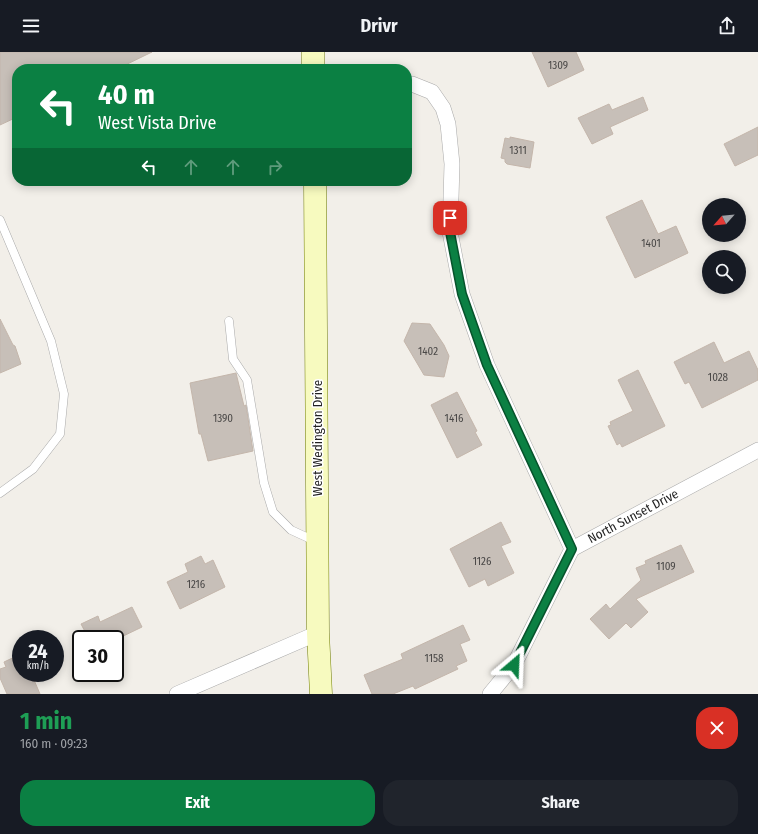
<!DOCTYPE html>
<html lang="en">
<head>
<meta charset="utf-8">
<style>
  :root { --surface:#171b24; --page:#20242c; --text:#f1f3f6; --muted:#9ea1a6; --accent:#0b8043 }
  body { margin:0; font-family:"Fira Sans Condensed",sans-serif; background:var(--page); color:var(--text); height:100vh; display:flex; flex-direction:column; font-size:15px; white-space:nowrap }
  * { box-sizing:border-box; margin:0 }
  p { font-size:13px; color:var(--muted) }
  .icon { flex:none; width:22px; height:22px; fill:none; stroke:currentColor; stroke-width:2; stroke-linecap:round; stroke-linejoin:round }
  .map { position:relative; height:642px; overflow:hidden }
  .panel { display:flex; flex-direction:column; background:var(--surface); flex:1 }
  .panel>* { flex:none }
  .hud { position:absolute; left:12px; top:12px; width:400px; height:122px; border-radius:16px; box-shadow:0 2px 10px #0003; background:#0b8043; color:#fff; overflow:hidden }
  .needle { width:26px; rotate:243deg }
  .buttons { position:absolute; left:702px; top:146px; display:grid; gap:8px }
  .buttons a { display:grid; place-items:center; width:44px; height:44px; border-radius:50%; background:var(--surface); box-shadow:0 2px 10px #0003; font-size:20px }
  .speed { position:absolute; left:12px; top:578px; display:flex; gap:8px; font-size:20px; font-weight:700; text-align:center }
  .speed>* { display:grid; place-content:center; width:52px; height:52px; border-radius:50%; background:var(--surface); box-shadow:0 2px 10px #0003; line-height:1 }
  .speed small { font-size:10px; font-weight:400 }
  .speed .limit { border:2px solid #111; border-radius:6px; background:#fff; color:#111 }
  .pin { position:absolute; display:grid; place-items:center; width:34px; height:34px; color:#fff; margin:-17px; border-radius:8px; box-shadow:0 2px 6px #0006 }
  .me { position:absolute; width:44px; margin:-22px; rotate:26deg; stroke-linejoin:round; filter:drop-shadow(0 0 3px #0008) }
  .turn { display:flex; align-items:center; gap:14px; height:84px; padding:0 20px; font-size:18px }
  .turn .icon { width:52px; height:52px; stroke-width:2.5 }
  .turn b { display:block; font-size:28px; line-height:34px }
  .lanes { display:flex; align-items:center; height:38px; padding:0 20px; background:#0003; justify-content:center; gap:20px; direction:ltr }
  .lanes .off { opacity:.35 }
  .round { display:grid; place-items:center; flex:none; width:42px; height:42px; border-radius:16px; background:var(--page) }
  .overview { display:flex; align-items:center; justify-content:space-between; height:68px; padding:0 20px }
  h1 { font-size:24px; font-weight:700; line-height:30px; color:#1e9e55 }
  .primary-button { display:flex; gap:8px; margin-top:auto; padding:8px 20px }
  .primary-button a { flex:1; height:46px; border-radius:16px; background:var(--accent); color:#fff; font-size:16px; font-weight:700; line-height:46px; text-align:center }
  .primary-button a+a { background:var(--page); color:var(--text) }
  header { display:flex; justify-content:space-between; align-items:center; height:52px; padding:0 20px; background:var(--surface); font-size:18px; font-weight:700 }
  .map>svg:first-child { display:block }
  .building { fill:#c7bfb8; stroke:#c4b6ab }
  .lines { fill:none; stroke-linecap:round; stroke-linejoin:round }
  .service-casing { stroke:#a9a9a9; stroke-width:9 }
  .minor-casing { stroke:#a9a9a9; stroke-width:16 }
  .secondary-casing { stroke:#707d05; stroke-width:23 }
  .service { stroke:#fff; stroke-width:8 }
  .minor { stroke:#fff; stroke-width:15 }
  .secondary { stroke:#f7fabf; stroke-width:22 }
  .route-casing { stroke:#07532c; stroke-width:10 }
  .route { stroke:#0b8043; stroke-width:7 }
  .labels { text-anchor:middle; dominant-baseline:central; stroke-width:3; stroke-linejoin:round; paint-order:stroke }
  .number-label { font-size:11px; fill:#4b4948 }
  .street-label { font-size:13px; fill:#222; stroke:#fff }
</style>
</head>
<body>
<header><svg class="icon" aria-label="menu" viewBox="0 0 24 24"><path d="M4 6h16M4 12h16M4 18h16"/></svg>Drivr<svg class="icon" aria-label="share" viewBox="0 0 24 24"><path d="M12 15V3M7 8l5-5 5 5M5 13v7h14v-7"/></svg></header>
<div class="map">
<svg width="758" height="642" viewBox="0 0 758 642">
  <rect width="100%" height="100%" fill="#f2efe9"/>
  <!-- building -->
  <g class="building">
    <path d="M0,0H152L117,17H17V65L0,73Z"/>
    <path d="M532,0H576L584,18L548,35Z"/>
    <path d="M643,45L648,58L610,75L613,82L592,92L578,66L609,52L612,58Z"/>
    <path d="M758,75V103L735,114L724,92Z"/>
    <path d="M510,85L534,90L530,116L507,112L505,110V107L501,106L505,86L510,87Z"/>
    <path d="M642,148L658,182L676,174L688,201L635,226L606,165Z"/>
    <path d="M0,267L13,293L15,294L21,312L0,321Z"/>
    <path d="M412,271L430,272L444,293L449,304L444,325L424,323L404,289Z"/>
    <path d="M714,290L724,311L749,299L758,318V328L702,356L689,330L685,332L674,310Z"/>
    <path d="M638,318L665,374L622,395L620,391L617,393L608,374L611,373L610,370L633,359L618,328Z"/>
    <path d="M236,321L244,354L246,353L253,399L208,409L201,382H199L190,331Z"/>
    <path d="M457,340L477,379L475,380L482,393L457,406L431,353Z"/>
    <path d="M501,470L511,490L501,494L514,521L488,534L485,527L469,535L450,497Z"/>
    <path d="M681,493L694,520L636,547L648,560L631,576L626,571L609,587L590,567L606,552L610,557L641,528L636,516L646,512L645,509Z"/>
    <path d="M201,504L205,512L213,508L225,535L180,557L167,530L188,520L185,512Z"/>
    <path d="M132,555L142,575L117,587H89L81,572L98,564L100,570Z"/>
    <path d="M463,573L470,588L460,592L467,609L456,614L458,617L415,637L413,634L393,642H372L364,623L403,607L401,602Z"/>
    <path d="M21,602V621H31L40,642H7L0,626V617L6,615L4,610Z"/>
  </g>
  <g class="lines">
    <defs>
      <g id="service">
        <path d="M0,168L51,289L64,342L60,382L33,417L0,441"/>
        <path d="M229,269L233,307L247,328L264,431L273,460L291,478L315,489"/>
      </g>
      <g id="minor">
        <path d="M407,32H412L432,40L443,56L448,72L452,112L450,180L462,242L487,313L572,497"/>
        <path d="M177,642L318,581"/>
        <path d="M490,642L514,613L572,497L758,398"/>
      </g>
      <g id="secondary">
        <path d="M313,0V17"/>
        <path d="M315,129L318,581L321,642"/>
      </g>
    </defs>
    <!-- service casing -->
    <use href="#service" class="service-casing"/>
    <!-- minor casing -->
    <use href="#minor" class="minor-casing"/>
    <!-- secondary casing -->
    <use href="#secondary" class="secondary-casing"/>
    <!-- service -->
    <use href="#service" class="service"/>
    <!-- minor -->
    <use href="#minor" class="minor"/>
    <!-- secondary -->
    <use href="#secondary" class="secondary"/>
  </g>
  <g class="lines">
    <defs>
      <path id="route" d="M450,166V180L462,242L487,313L572,497L514,613"/>
    </defs>
    <!-- route casing -->
    <use href="#route" class="route-casing"/>
    <!-- route -->
    <use href="#route" class="route"/>
  </g>
  <g class="labels">
    <!-- number labels -->
    <g class="number-label">
      <text x="558" y="13">1309</text>
      <text x="518" y="98">1311</text>
      <text x="651" y="191">1401</text>
      <text x="428" y="299">1402</text>
      <text x="718" y="325">1028</text>
      <text x="223" y="366">1390</text>
      <text x="454" y="366">1416</text>
      <text x="482" y="509">1126</text>
      <text x="666" y="514">1109</text>
      <text x="196" y="532">1216</text>
      <text x="434" y="606">1158</text>
    </g>
    <!-- street labels -->
    <g class="street-label">
      <text transform="translate(317 386) rotate(-90)">West Wedington Drive</text>
      <text transform="translate(633 464) rotate(-28)">North Sunset Drive</text>
    </g>
  </g>
</svg>
<div class="buttons">
<a><svg class="needle" viewBox="-14 -14 28 28"><path d="M0-13l5 13h-10z" fill="#e53935"/><path d="M0 13l5-13h-10z" fill="#9ea1a6"/></svg></a>
<a><svg class="icon" aria-label="search" viewBox="0 0 24 24"><circle cx="10" cy="10" r="6"/><path d="M15 15l6 6"/></svg></a>
</div>
<div class="speed"><div>24<small>km/h</small></div><div class="limit">30</div></div>
<div class="pin" style="left:450px;top:166px;background:#d93025"><svg class="icon" aria-label="arrive" viewBox="0 0 24 24"><path d="M6 21V4h12l-3 4 3 4H6"/></svg></div>
<svg class="me" style="left:514px;top:613px" viewBox="-20 -20 40 40"><path d="M0-17L14 15 0 8-14 15z" fill="#0b8043" stroke="#fff" stroke-width="4"/></svg>
<div class="hud">
<div class="turn"><svg class="icon" aria-label="left" viewBox="0 0 24 24"><path d="M17 20v-9H6M10 6l-5 5 5 5"/></svg><div><b>40 m</b>West Vista Drive</div></div>
<div class="lanes"><svg class="icon" aria-label="left" viewBox="0 0 24 24"><path d="M17 20v-9H6M10 6l-5 5 5 5"/></svg><svg class="icon off" aria-label="ahead" viewBox="0 0 24 24"><path d="M12 20V5M6 11l6-6 6 6"/></svg><svg class="icon off" aria-label="ahead" viewBox="0 0 24 24"><path d="M12 20V5M6 11l6-6 6 6"/></svg><svg class="icon off" aria-label="right" viewBox="0 0 24 24"><path d="M7 20v-9h11M14 6l5 5-5 5"/></svg></div>
</div>
</div>
<section class="panel">
<div class="overview"><div><h1>1 min</h1><p>160 m · 09:23</p></div><a class="round" style="background:#d93025;color:#fff"><svg class="icon" aria-label="close" viewBox="0 0 24 24"><path d="M6 6l12 12M18 6L6 18"/></svg></a></div>
<div class="primary-button"><a>Exit</a><a>Share</a></div>
</section>
</body>
</html>
